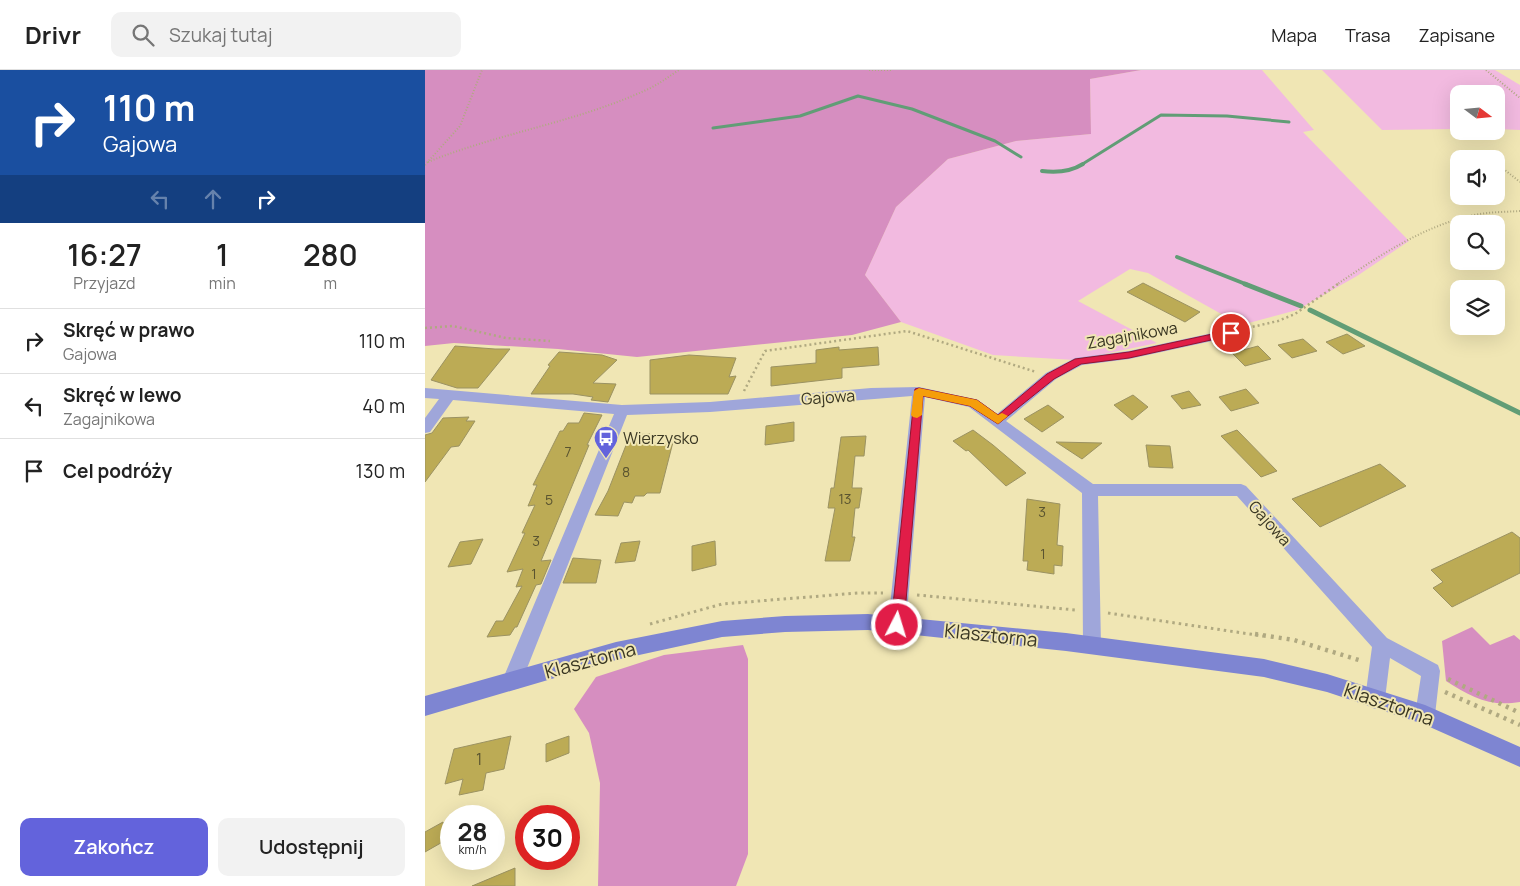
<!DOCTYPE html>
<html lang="pl">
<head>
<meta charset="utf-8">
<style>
  :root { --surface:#fff; --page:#f2f2f2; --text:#222; --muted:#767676; --line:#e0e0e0; --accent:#6363dc }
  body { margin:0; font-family:Manrope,sans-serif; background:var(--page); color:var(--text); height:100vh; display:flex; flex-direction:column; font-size:19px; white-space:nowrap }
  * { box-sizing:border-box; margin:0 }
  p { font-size:16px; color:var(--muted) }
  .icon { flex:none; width:28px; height:28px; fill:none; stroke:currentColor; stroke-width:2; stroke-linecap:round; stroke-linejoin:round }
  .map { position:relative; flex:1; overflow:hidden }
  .details { display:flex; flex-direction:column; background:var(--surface); width:425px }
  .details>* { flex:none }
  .guide { background:#1a4fa0; color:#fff; overflow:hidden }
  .needle { width:32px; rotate:106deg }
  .controls { position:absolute; left:1025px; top:15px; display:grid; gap:10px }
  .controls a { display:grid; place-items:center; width:55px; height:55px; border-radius:10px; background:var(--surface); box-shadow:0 5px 20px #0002; font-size:25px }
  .speed { position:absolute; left:15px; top:735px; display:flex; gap:10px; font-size:25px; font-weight:700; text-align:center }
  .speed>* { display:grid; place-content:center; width:65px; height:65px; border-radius:50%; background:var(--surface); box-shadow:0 5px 20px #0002; line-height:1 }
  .speed small { font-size:12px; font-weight:400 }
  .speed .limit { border:8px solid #d22; background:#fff; color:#111 }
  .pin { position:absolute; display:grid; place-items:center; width:42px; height:42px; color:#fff; margin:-21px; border:2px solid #fff; border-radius:50%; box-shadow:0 1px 5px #0007 }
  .me { position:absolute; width:55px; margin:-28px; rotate:5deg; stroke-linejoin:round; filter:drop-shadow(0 0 4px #0008) }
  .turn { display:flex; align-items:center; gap:18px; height:105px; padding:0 20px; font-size:22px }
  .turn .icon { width:65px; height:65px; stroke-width:2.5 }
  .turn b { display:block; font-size:35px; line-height:42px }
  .lanes { display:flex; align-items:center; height:48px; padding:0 20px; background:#0003; justify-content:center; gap:25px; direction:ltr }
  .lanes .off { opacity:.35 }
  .eta { display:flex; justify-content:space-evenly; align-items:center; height:85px; text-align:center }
  .eta b { font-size:30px; font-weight:600; line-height:35px }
  .primary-button { display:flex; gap:10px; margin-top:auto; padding:10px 20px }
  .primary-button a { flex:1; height:58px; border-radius:10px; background:var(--accent); color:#fff; font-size:20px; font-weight:600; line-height:58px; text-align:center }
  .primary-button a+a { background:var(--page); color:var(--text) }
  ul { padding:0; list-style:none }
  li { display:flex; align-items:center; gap:15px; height:65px; padding:0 20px; border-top:1px solid var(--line) }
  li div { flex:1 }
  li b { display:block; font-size:19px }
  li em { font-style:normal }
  header { display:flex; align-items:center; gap:30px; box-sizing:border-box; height:70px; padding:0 25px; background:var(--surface); border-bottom:1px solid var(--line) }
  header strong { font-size:24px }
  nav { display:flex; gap:28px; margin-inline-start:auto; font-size:18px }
  .search { width:350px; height:45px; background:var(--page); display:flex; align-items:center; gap:12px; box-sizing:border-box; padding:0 18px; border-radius:10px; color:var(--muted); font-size:19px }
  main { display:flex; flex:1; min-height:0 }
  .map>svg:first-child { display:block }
  .green { fill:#f2bae0 }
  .forest { fill:#d68ec0 }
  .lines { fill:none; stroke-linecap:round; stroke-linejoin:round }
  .stream-far2 { stroke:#619d76; stroke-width:3 }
  .stream-far1 { stroke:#619d76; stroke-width:4 }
  .stream { stroke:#619d76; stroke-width:5 }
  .building { fill:#bcab55; stroke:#9b9262 }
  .path-far3 { stroke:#b0a981; stroke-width:2; stroke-dasharray:1 2; stroke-linecap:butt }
  .path-far2 { stroke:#b0a981; stroke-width:2.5; stroke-dasharray:2 3; stroke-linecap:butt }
  .path-far1 { stroke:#b0a981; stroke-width:3; stroke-dasharray:2.5 4; stroke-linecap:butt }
  .path { stroke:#b0a981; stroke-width:4.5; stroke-dasharray:3 5; stroke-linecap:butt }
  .street { fill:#9fa6da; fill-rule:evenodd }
  .secondary { fill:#7e85d2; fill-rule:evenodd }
  .route { fill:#e11d48; stroke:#92132f }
  .slow { fill:#f59e0b }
  .labels { text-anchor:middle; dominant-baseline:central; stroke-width:4; stroke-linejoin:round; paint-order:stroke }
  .number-label { font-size:14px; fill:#5a5430 }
  .street-label { font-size:16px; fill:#3a3723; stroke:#f0e6b4 }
  .poi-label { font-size:16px; fill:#3a3723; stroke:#f0e6b4; text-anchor:start }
  .near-number-label { font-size:16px; fill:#5a5430 }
  .near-street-label { font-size:19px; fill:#3a3723; stroke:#f0e6b4 }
</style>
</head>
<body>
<header>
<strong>Drivr</strong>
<div class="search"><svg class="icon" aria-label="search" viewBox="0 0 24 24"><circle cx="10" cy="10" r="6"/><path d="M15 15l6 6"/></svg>Szukaj tutaj</div>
<nav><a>Mapa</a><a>Trasa</a><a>Zapisane</a></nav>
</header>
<main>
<section class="details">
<div class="guide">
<div class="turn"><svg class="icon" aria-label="right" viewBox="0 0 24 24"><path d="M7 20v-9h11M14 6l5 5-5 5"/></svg><div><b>110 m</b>Gajowa</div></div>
<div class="lanes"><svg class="icon off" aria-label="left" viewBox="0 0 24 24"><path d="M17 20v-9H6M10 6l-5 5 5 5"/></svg><svg class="icon off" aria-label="ahead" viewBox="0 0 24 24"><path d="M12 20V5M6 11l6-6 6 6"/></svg><svg class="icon" aria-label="right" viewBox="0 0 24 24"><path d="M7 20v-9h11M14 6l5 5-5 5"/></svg></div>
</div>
<div class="eta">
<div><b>16:27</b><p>Przyjazd</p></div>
<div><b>1</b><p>min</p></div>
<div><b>280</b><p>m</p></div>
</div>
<ul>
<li><svg class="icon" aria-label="right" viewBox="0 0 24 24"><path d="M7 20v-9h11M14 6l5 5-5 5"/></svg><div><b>Skręć w prawo</b><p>Gajowa</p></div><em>110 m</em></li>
<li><svg class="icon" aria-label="left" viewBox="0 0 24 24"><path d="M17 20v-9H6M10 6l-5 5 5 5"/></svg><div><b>Skręć w lewo</b><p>Zagajnikowa</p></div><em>40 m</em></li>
<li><svg class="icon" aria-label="arrive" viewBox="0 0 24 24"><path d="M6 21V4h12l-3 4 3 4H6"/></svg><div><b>Cel podróży</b></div><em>130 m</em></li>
</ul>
<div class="primary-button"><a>Zakończ</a><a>Udostępnij</a></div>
</section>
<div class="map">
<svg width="1095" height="816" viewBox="0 0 1095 816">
  <rect width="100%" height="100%" fill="#f0e6b4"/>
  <!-- green -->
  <g class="green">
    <path d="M716,0H837L889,60L878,62L984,171L932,206L872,240L816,255L723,203L705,199L653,231L732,273L650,290L568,285L476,252L440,205L471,137L523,89L591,71L666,64L665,9Z"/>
    <path d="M897,0H1070L1095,15V60L1071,59V24H1034V59L957,60Z"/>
  </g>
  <!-- forest -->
  <g class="forest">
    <path d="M0,0H716L665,9L666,64L591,71L523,89L471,137L440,205L476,252L427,265L212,287L133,279L29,273L0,276Z"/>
    <path d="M1047,557L1065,575L1089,565L1095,570V632C1064,637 1046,627 1021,611L1017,571Z"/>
    <path d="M318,575L323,589V784L311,816H173L175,713L164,663L149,639L171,607L239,585Z"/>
  </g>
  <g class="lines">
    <!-- stream-far2 -->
    <g class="stream-far2">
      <path d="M288,58L375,46L433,26L487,39L570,71L596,87"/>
      <path d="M656,95L736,45L802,46L864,52"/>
    </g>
    <!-- stream-far1 -->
    <g class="stream-far1">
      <path d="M617,101C632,103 645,102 658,94"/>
      <path d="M752,187L823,215"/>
    </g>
    <!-- stream -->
    <g class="stream">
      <path d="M820,214L876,236"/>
      <path d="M885,240L1095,343"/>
    </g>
  </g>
  <!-- building -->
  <g class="building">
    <path d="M718,213L775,242L760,252L702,222Z"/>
    <path d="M922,264L940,276L918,284L901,272Z"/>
    <path d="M878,269L892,281L867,288L853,275Z"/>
    <path d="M30,276L70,279H85L53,318H32L6,310Z"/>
    <path d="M833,276L846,289L820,296L807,283Z"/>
    <path d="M414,277V280L453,277L454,295L417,298V308L346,316V297L391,293V280Z"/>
    <path d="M134,282L177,285L192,290L168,313L191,314L183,332L166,330L168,327L148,324H106L125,296L123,295Z"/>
    <path d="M264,285L311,288L304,307L311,306L303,324H225V290Z"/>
    <path d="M821,319L834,333L806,341L794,327Z"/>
    <path d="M764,321L776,335L757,339L746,326Z"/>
    <path d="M708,325L723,337L707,350L689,335Z"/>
    <path d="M623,335L639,347L617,362L599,349Z"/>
    <path d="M159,343L177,345L162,375H164L116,491L126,490L116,514L111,515L92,557H90L85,565L62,567L71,551H78L97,516L91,517L98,499L82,502L100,463H97L110,435L103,436L112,415H108L135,361H138L143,353H154Z"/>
    <path d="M44,347L41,351H50L34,376L26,377L0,412V365L7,363L18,348Z"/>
    <path d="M369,352V371L340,375L341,356Z"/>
    <path d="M548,360L568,375L601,403L581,416L543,380L541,381L528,371Z"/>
    <path d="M812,360L852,401L836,407L796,366Z"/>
    <path d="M225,364L221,373L248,372L235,423H222L219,426H210L207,433L199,432L193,446L170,445L183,421L205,365Z"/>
    <path d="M441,366L439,386H430L427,418H437L434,438H430L427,467H430L425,491H400L410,438H403L406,418H409L416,367Z"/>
    <path d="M631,372L677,373L657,389Z"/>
    <path d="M721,375L745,376L748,398L724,397Z"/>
    <path d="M955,394L981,416L895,457L867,429Z"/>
    <path d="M602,429L635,434L632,475L638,476L637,496L629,495V504L602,500L603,491H598Z"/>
    <path d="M1087,462L1095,468V503L1027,537L1008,518L1018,512L1006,500Z"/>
    <path d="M58,469L46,494L23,497L35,472Z"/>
    <path d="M215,471L210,491L190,493L196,473Z"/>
    <path d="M290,471L291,495L267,501V476Z"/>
    <path d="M148,488L176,490L171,513H138Z"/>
    <path d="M86,666L79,699L61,703L58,720L34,725L38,709L20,714L29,679Z"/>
    <path d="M144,666V683L121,692V674Z"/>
    <path d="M18,752L21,770L0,782V762Z"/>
    <path d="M90,798V816H47Z"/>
  </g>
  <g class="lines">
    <!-- path-far3 -->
    <g class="path-far3">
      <path d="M444,0H468"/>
      <path d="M1061,0L1095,28"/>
      <path d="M3,92C74,63 152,52 221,20C233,15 243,7 254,0"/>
      <path d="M1071,93L1095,112"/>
      <path d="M0,95L35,56L57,0"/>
      <path d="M911,215C954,186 998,156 1049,145C1064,142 1080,142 1095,141"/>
    </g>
    <!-- path-far2 -->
    <g class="path-far2">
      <path d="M0,258L28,256L81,268L125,271"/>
      <path d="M818,259L853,251L870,244L913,214"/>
      <path d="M319,321L340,281L482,261L611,302"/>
    </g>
    <!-- path-far1 -->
    <g class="path-far1">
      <path d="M492,525L650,540"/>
      <path d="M683,543L838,566"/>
      <path d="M225,554L297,534L433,523H458"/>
    </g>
    <!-- path -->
    <g class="path">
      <path d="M830,564L869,570L937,591"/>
      <path d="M1023,609L1095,643"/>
      <path d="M1020,622L1095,655"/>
    </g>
    <!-- street -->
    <path class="street" d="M806,259L810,260L812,263L810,266L704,289L657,295L631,309L581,351L668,414H816L821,416L962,568L1013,595L1015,601L1010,645L1007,652L1000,655L993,652L990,645L996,606L965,588L960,629L957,636L950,639L943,636L940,629L947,577L812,426H673L676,575L673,581L667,584L661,581L658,575L657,423L544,337L500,327L481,555L478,561L472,563L466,561L463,555L487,326L285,342L202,345L97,611L94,618L87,620L80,618L77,611L189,344L28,330L5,362L0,363V348L14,329L0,328V318L197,335L285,332L446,318L494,317L553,330L572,344L621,303L650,288L704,281Z"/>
    <!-- secondary -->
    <path class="secondary" d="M443,544L641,563L839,589L902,604L1000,635L1095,677V697L998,654L902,622L839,607L641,581L443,560L360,562L297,567L191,590L0,646V626L191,572L297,551L360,546Z"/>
  </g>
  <!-- route -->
  <path class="route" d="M806,260L809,261V265L704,288L656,294L629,309L573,354L545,336L498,326L479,555L477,559L472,561L468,559L466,555L490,319L494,318L552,330L573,345L622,304L650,289L704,282Z"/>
  <!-- slow -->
  <path class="slow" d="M494,318L552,330L573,345L577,343L583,346L573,354L545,336L498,326L497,345L492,348L488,347L486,345L489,321Z"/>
  <!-- icons -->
  <defs>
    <symbol id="bus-pin" viewBox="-11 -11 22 30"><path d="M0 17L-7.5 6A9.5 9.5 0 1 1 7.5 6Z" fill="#6363dc" stroke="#f0e6b4"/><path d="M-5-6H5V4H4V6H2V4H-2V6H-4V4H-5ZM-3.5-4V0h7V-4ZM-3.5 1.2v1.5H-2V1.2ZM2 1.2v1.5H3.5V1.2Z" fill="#fff"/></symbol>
  </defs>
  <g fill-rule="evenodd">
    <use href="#bus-pin" x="167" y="354" width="28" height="38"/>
  </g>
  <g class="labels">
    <!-- number labels -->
    <g class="number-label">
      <text x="143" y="381">7</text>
      <text x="201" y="401">8</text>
      <text x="420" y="428">13</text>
      <text x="124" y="429">5</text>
      <text x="617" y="441">3</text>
      <text x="111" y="470">3</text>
      <text x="618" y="483">1</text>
      <text x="109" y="503">1</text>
    </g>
    <!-- street labels -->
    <g class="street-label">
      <text transform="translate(707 265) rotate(-10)">Zagajnikowa</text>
      <text transform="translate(403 327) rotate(-4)">Gajowa</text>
      <text transform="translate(845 453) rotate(48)">Gajowa</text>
    </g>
    <!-- poi labels -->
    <g class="poi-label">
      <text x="198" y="368">Wierzysko</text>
    </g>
    <!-- near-number labels -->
    <g class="near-number-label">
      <text x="54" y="689">1</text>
    </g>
    <!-- near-street labels -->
    <g class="near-street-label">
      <text transform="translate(566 565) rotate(6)">Klasztorna</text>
      <text transform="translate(165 590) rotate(-15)">Klasztorna</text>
      <text transform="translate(964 634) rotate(19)">Klasztorna</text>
    </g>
  </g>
</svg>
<div class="controls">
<a><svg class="needle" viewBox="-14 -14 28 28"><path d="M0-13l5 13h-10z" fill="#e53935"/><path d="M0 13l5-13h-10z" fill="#767676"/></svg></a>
<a><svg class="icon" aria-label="sound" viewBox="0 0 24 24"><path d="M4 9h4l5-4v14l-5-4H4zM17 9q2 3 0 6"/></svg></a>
<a><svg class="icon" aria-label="search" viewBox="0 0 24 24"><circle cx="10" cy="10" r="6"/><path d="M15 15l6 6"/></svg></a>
<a><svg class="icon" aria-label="layers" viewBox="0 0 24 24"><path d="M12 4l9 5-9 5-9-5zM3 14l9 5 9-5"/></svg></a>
</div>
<div class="speed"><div>28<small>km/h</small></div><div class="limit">30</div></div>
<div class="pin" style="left:806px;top:263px;background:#d93025"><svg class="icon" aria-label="arrive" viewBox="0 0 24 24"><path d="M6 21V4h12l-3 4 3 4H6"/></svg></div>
<svg class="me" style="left:472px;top:555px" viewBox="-20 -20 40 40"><circle r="17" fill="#e11d48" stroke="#fff" stroke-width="3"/><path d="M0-11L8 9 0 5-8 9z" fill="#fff"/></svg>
</div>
</main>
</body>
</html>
